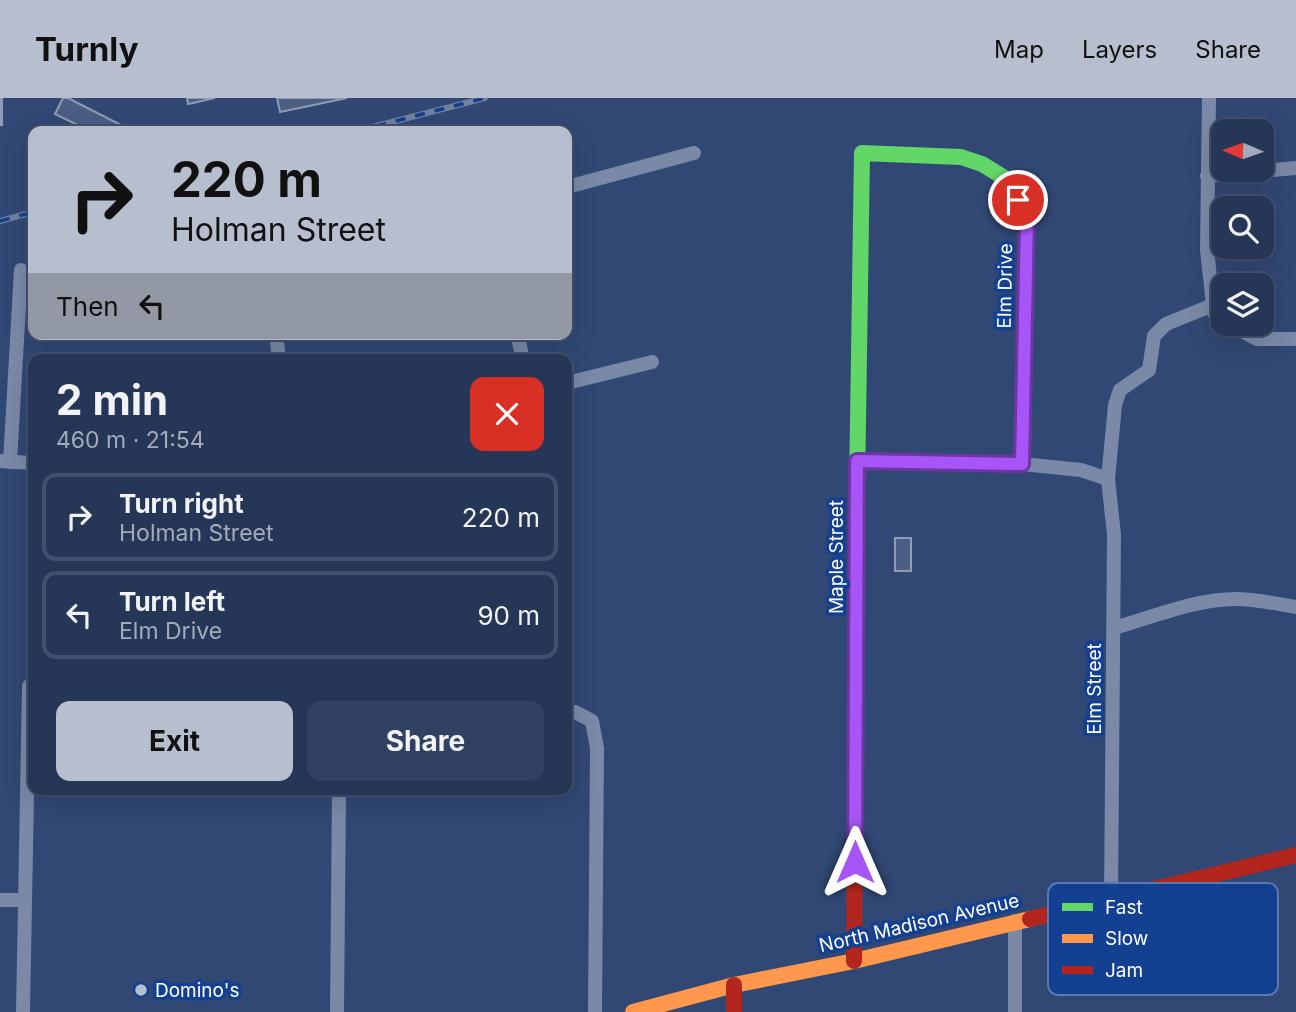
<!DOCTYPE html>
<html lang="en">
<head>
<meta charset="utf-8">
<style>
  :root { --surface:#253657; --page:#314161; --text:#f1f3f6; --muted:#a3abba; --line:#42506d; --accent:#b7bfce }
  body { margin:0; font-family:Inter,sans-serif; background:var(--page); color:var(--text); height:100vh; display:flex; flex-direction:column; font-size:26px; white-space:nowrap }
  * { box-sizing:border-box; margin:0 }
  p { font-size:23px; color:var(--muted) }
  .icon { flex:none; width:38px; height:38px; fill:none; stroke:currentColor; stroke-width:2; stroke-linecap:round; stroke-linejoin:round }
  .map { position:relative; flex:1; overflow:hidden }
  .side { position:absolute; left:28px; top:256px; width:544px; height:441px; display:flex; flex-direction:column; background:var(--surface); border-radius:14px; box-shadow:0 7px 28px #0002,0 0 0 2px var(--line) }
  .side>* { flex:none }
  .hud { position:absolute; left:28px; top:28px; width:544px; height:214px; border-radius:14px; box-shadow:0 7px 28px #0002,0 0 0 2px var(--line); background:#b7bfce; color:#111; overflow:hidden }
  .needle { width:46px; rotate:272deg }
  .buttons { position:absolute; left:1211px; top:21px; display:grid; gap:14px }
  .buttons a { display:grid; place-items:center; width:63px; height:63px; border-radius:14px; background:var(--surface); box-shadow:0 7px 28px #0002,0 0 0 2px var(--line); font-size:35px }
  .pin { position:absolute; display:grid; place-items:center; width:60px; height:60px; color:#fff; margin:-30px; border:4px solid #fff; border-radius:50%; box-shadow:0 2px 7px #0007 }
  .me { position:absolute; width:77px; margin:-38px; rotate:0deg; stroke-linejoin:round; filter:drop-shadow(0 0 5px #0008) }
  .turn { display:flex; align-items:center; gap:24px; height:147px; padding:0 28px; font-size:32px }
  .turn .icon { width:91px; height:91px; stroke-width:2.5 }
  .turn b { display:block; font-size:49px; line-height:60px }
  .then { display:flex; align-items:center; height:66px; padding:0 28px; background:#0003; gap:14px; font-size:26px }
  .round { display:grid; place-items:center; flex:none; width:74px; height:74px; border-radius:14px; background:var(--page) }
  .headline { display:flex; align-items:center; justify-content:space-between; height:119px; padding:0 28px }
  h1 { font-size:42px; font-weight:700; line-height:52px }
  .cta { display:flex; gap:14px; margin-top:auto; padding:14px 28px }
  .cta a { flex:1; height:80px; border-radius:14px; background:var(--accent); color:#111; font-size:28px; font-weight:700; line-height:80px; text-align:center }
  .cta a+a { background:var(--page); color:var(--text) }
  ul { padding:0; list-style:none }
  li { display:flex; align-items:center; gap:21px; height:88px; margin:0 14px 10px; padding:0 14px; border:4px solid var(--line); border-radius:14px }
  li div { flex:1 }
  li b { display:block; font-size:26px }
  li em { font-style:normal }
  header { display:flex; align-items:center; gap:42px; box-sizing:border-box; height:98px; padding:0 35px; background:var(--accent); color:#111 }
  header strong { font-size:33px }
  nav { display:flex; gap:38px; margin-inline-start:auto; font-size:24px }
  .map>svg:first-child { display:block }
  .building { fill:#4b5e83; stroke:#8e9cb5; stroke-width:2 }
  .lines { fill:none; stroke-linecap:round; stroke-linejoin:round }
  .street { stroke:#7989a7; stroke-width:14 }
  .fast { stroke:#63d668; stroke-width:16 }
  .slow { stroke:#ff974d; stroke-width:16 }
  .jam { stroke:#b3261e; stroke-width:16 }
  .rail-casing { stroke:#70809f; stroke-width:6 }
  .rail { stroke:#144091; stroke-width:3.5; stroke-dasharray:10; stroke-linecap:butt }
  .route-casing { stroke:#6d37a1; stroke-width:18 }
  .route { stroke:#a855f7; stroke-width:12 }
  .poi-dot { fill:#b7bfce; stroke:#144091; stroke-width:2.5 }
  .labels { text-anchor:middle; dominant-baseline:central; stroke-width:7; stroke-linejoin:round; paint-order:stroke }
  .street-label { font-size:19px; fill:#fff; stroke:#144091 }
  .poi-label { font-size:19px; fill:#fff; stroke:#144091; text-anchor:start }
  .key { fill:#144091; stroke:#5a79b2; stroke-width:2 }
  .key-label { font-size:19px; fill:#fff }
</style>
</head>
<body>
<header>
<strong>Turnly</strong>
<nav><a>Map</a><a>Layers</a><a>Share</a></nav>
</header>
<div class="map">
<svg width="1296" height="914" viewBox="0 0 1296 914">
  <rect width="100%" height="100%" fill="#314874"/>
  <!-- building -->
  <g class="building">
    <rect x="0" y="0" width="2" height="27"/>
    <path d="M63,0H68L129,31L128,33H90L55,16Z"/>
    <path d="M187,0H215L188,6Z"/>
    <path d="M277,0H347L280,14Z"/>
    <rect x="895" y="440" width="16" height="33"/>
  </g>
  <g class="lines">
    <!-- street -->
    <g class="street">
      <path d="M1209,0L1207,152L1214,215L1223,221"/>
      <path d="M1207,78L1296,70"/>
      <path d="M567,89L694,55"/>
      <path d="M1229,226L1257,241H1296"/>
      <path d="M276,236L279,261"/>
      <path d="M517,236L523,261"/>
      <path d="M567,285L652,264"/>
      <path d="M0,363L33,365"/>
      <path d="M10,364L21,172"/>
      <path d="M857,364L1022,366L1081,372L1108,381"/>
      <path d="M1114,530C1153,519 1195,501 1236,501C1256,501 1277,506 1296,509"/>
      <path d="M567,614H575L592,623L597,650L595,914"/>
      <path d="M0,802H23"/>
      <path d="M1111,802L1114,437L1108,381L1115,307L1120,292L1149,272L1154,238L1166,226L1213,207"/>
      <path d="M23,914L29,588"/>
      <path d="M337,914L339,691"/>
      <path d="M1015,914V823"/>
    </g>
    <!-- fast -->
    <path class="fast" d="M857,391L862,55L961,59L982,66L1008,82L1018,103"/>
    <!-- slow -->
    <g class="slow">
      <path d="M1018,103L1027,121L1022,366"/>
      <path d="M633,914L734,887L854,863L1030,821"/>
    </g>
    <!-- jam -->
    <g class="jam">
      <path d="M1030,821L1296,757"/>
      <path d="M854,863L857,391"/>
      <path d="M734,887V914"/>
    </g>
    <defs>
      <g id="rail">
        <path d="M357,33L485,0"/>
        <path d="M0,123L33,114"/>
      </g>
    </defs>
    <!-- rail casing -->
    <use href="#rail" class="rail-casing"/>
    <!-- rail -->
    <use href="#rail" class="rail"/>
  </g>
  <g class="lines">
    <defs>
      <path id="route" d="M855,764L857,363L1022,366L1027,121L1018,102"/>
    </defs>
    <!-- route casing -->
    <use href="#route" class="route-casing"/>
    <!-- route -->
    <use href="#route" class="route"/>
  </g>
  <!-- markers -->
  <circle class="poi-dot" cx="141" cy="892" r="7"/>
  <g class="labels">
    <!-- street labels -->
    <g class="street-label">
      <text transform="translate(1005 188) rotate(-89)">Elm Drive</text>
      <text transform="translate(836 459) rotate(-90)">Maple Street</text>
      <text transform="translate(1094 591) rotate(-90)">Elm Street</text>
      <text transform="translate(919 825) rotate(-13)">North Madison Avenue</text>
    </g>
    <!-- poi labels -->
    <g class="poi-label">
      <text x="155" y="892">Domino's</text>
    </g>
  </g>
  <!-- legend -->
  <rect x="1048" y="785" width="230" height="112" rx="10" class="key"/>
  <rect x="1062" y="805" width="31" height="8" fill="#63d668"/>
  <rect x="1062" y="836" width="31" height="9" fill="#ff974d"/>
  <rect x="1062" y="868" width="31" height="8" fill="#b3261e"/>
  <g class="key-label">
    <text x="1105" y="816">Fast</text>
    <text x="1105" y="847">Slow</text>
    <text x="1105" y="879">Jam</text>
  </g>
</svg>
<div class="buttons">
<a><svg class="needle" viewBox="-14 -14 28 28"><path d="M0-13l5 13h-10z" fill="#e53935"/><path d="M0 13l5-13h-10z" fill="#a3abba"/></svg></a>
<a><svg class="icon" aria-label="search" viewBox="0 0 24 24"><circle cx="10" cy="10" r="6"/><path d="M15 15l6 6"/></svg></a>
<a><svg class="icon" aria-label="layers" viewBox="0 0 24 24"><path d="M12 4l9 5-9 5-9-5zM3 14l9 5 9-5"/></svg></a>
</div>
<div class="pin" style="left:1018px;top:102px;background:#d93025"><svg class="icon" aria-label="arrive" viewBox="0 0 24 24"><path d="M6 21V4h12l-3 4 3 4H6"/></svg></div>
<svg class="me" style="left:855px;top:764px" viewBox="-20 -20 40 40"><path d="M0-17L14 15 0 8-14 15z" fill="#a855f7" stroke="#fff" stroke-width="4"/></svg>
<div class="hud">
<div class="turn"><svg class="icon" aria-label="right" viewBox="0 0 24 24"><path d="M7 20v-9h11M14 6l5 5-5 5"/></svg><div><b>220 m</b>Holman Street</div></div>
<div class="then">Then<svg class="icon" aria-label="left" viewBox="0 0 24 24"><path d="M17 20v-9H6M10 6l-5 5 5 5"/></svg></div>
</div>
<section class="side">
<div class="headline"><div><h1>2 min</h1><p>460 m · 21:54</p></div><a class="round" style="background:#d93025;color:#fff"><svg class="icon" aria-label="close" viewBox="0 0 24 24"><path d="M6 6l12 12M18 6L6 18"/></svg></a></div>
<ul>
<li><svg class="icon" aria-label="right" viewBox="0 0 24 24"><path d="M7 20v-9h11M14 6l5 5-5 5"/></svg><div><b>Turn right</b><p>Holman Street</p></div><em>220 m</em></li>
<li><svg class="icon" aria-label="left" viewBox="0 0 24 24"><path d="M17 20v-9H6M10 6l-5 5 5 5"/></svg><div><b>Turn left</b><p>Elm Drive</p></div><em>90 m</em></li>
</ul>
<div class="cta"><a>Exit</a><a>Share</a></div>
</section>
</div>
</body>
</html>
